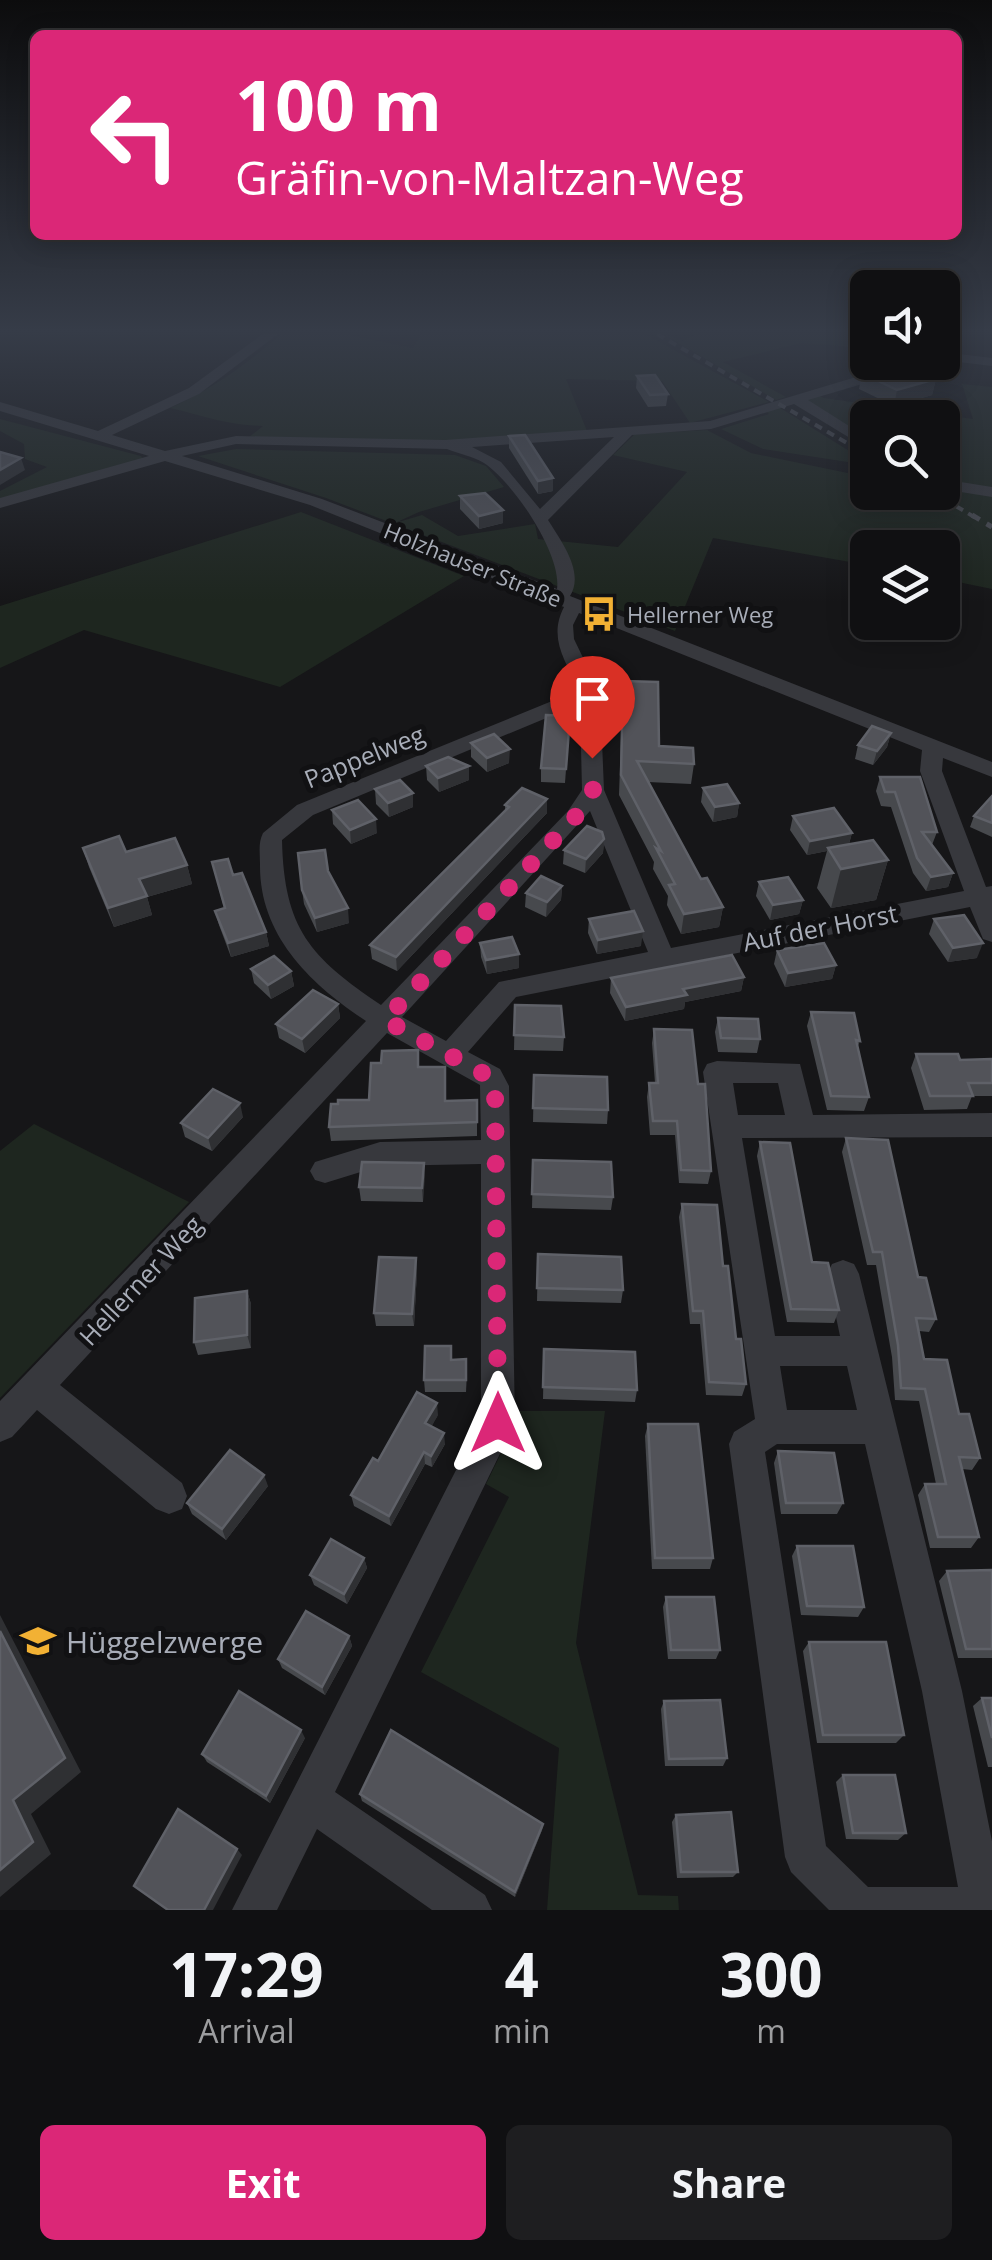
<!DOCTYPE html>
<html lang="en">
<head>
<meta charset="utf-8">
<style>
  :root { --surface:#101012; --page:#1e1e20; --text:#f1f3f6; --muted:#9c9d9f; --line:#303032; --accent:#db2777 }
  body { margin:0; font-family:"Open Sans",sans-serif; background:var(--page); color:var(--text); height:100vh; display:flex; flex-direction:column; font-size:38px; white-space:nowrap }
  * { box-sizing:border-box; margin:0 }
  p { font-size:32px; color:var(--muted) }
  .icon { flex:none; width:55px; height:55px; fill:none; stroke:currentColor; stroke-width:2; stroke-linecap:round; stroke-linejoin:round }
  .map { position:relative; height:1910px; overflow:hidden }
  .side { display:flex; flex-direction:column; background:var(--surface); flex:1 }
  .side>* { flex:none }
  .hud { position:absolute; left:30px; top:30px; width:932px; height:210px; border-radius:15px; box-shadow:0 5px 25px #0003,0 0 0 2px var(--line); background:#db2777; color:#fff; overflow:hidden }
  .tools { position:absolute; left:850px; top:270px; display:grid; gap:20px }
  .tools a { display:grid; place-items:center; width:110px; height:110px; border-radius:15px; background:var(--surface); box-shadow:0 5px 25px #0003,0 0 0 2px var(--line); font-size:50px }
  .pin { position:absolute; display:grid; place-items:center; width:85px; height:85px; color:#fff; margin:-102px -42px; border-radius:50% 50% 50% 0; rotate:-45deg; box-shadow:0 0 10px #0007 }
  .pin .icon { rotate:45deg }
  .me { position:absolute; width:110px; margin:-55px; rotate:0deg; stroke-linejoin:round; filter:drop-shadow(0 0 8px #0008) }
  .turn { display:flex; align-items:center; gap:35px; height:210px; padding:0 40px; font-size:45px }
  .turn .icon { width:130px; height:130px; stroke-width:2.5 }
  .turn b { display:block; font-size:70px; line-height:85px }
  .eta { display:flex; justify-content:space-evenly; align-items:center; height:170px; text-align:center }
  .eta b { font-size:60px; font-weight:700; line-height:70px }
  .primary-button { display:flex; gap:20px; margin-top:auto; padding:20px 40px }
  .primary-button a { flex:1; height:115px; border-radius:15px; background:var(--accent); color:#fff; font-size:40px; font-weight:700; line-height:115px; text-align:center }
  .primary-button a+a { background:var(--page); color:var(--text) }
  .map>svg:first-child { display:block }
  .green { fill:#1e261f }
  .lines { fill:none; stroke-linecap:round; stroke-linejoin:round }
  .minor { fill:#37383d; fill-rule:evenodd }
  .rail-far1 { stroke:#4a4c52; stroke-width:4; stroke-dasharray:8 6; stroke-linecap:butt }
  .rail { stroke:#4a4c52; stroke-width:5; stroke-dasharray:9 8; stroke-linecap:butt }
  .wall { fill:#47494d }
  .shaded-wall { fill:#2f3033 }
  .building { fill:#525359; stroke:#5f6168; stroke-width:2.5 }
  .route { stroke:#db2777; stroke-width:18; stroke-dasharray:0 32.4 }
  .labels { text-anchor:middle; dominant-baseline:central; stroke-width:10; stroke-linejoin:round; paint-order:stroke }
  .far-street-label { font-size:22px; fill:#a8adb8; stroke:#111113 }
  .far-poi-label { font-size:22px; fill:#a8adb8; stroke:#111113; text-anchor:start }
  .street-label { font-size:25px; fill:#a8adb8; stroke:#111113 }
  .near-poi-label { font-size:30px; fill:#a8adb8; stroke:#111113; text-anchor:start }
</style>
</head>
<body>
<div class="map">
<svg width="992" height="1910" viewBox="0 0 992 1910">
  <rect width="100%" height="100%" fill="#161618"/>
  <!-- green -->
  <g class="green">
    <path d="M281,334H344L413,348L421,334H645L769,402L690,423L662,381L566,379L587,431L443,441L248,438L263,426C226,425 205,416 170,408C212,389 246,365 281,334Z"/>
    <path d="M663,334L683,341L696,334H867V348L802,343L723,362L786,397L776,400Z"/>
    <path d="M962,384L992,387V589L943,579L942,548H868L867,565L713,538L675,631L326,498L198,456L236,449L455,455L486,466L504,487L419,512L395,523L422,515L458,536L535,524L538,539L618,547L687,472L613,455L635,434L707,430L751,453L867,477L868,492H942V418H868L867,445L794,398L813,393L824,398L973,419Z"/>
    <path d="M777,406L867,462V470L854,463L763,449L721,429L769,414L765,410Z"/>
    <path d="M0,419L141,456L144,460L0,501V491L47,467L25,459L24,444L0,431Z"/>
    <path d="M301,512L464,576L280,687L84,630L0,668V606Z"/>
    <path d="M34,1124L189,1202L0,1398V1151Z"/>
    <path d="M511,1411H605L576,1643L638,1895L678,1896L679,1910H547L559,1748L421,1672L509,1497L486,1484L510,1435Z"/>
  </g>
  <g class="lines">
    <!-- minor -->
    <g class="minor">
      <path d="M263,334H278L199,394L112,435L165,451L236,436L445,440L710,421L866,374L891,362H909L876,380L808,400L868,438V449L794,404L711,429L632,435L548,520C561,541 585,572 570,596L992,762V777L943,758L942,771L986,887L992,886V942L983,939L970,907L516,997L468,1052L500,1069L509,1086L515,1423L335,1792L485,1895L492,1910H432L317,1829L277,1910H232L481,1421V1164L380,1166L325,1183L315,1180L310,1171L315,1162L380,1142L481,1140L480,1085L387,1033L60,1385L182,1483L187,1496L182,1509L169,1514L156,1509L37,1410L12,1437L0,1442V1401L366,1021C310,984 259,935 260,864C260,853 258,843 263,833L297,805L579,690C565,660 548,638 564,607L310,505L165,461L0,508V498L149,456L0,411V402L98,431L189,388ZM614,437L540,509L501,462L472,447ZM236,444L447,449C459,454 472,456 484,463C513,482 562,554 557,589L322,499L182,456ZM579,613L922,750L920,771L964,891L671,948L604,790L600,693L574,639L573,625ZM580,704L582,790L568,811L381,1005C310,957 284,929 282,840L313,815ZM590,811L648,952L499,982L446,1041L402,1017Z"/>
      <path d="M942,352L992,358V366L942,360Z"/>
      <path d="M942,479L992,487V497L942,489Z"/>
      <path d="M717,1061L800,1064L813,1115L992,1113V1137L742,1138L775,1336H840L827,1274L832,1264L843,1260L854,1264L859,1274L962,1691L992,1841V1910H829L791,1872L785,1857L729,1444L734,1432L755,1419L703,1072L707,1064ZM733,1083H778L785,1115H738ZM780,1366H847L857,1410H787ZM777,1444H865L922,1691L958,1887H868L826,1846L765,1452Z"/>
    </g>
    <!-- rail-far1 -->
    <g class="rail-far1">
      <path d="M657,334L868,455"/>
      <path d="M932,492L976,518"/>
    </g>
    <!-- rail -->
    <path class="rail" d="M972,515L992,527"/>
  </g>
  <!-- wall -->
  <g class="wall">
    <path d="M944,361L940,377L935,378L936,379L932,395L894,406L859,389L862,373Z"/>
    <path d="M637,376L668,394L666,406L648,407L636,388Z"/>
    <path d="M509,436L553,491L538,494L509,448Z"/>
    <path d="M460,496L503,523L479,529L460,509Z"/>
    <path d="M623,681L659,746L694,764L691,784L648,782L701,879L723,907L719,927L681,934L667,905L668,896L653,869L654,862L619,795Z"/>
    <path d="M570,716L565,783L541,782V768Z"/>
    <path d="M891,733L887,747L873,765L855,759L858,745Z"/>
    <path d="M471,743L509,763L487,772L471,757Z"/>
    <path d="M426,766H469V780L439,792L427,780Z"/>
    <path d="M880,777L937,832L932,845L953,873L948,887L926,891L913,873L891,807L881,806L876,791Z"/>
    <path d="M703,788L739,803L737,817L713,822L701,802Z"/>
    <path d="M375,789L413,793V807L389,817L376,804Z"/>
    <path d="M992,796V837L970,827L974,816Z"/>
    <path d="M505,805L547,813L397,971L372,959L370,945L505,811Z"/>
    <path d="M332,810L377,833L351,844L333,824Z"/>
    <path d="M793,816L852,833L849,844L888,860L876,900L831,908L817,888L827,851L807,855L790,830Z"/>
    <path d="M604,839L603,853L585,873L563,864L564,850Z"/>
    <path d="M83,848L126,852L187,865L192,884L147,897L152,915L114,927L89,867Z"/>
    <path d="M212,862L233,875L266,932L269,946L231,957L219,925L215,911L224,908Z"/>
    <path d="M328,871L349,923L317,932L304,904L302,890Z"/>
    <path d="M759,882L803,900L799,914L770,920L756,896Z"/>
    <path d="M562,886L561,900L546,917L525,907L526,893Z"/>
    <path d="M589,919L641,946L597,954L588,933Z"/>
    <path d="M934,919L977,958L948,962L929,934Z"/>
    <path d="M480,943L519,954V968L487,974L481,957Z"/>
    <path d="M777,950L836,965L832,979L785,987L774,964Z"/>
    <path d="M251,969L291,971L294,986L271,999L254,983Z"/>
    <path d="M744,977L741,991L685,1002L684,1009L625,1021L610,993L611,978Z"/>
    <path d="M338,1004L340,1018L305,1053L279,1038L276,1024Z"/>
    <path d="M515,1005L564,1037L563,1051L514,1050Z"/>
    <path d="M811,1012L860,1041L857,1048L869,1097L864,1111L827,1110L807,1026Z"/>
    <path d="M718,1018L760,1039L757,1053L718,1052L715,1032Z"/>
    <path d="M654,1029L698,1084L711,1171L708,1184L679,1183L675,1135H650L647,1097L649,1083H655L652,1043Z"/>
    <path d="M916,1054L960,1060L992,1059V1096H972L967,1109L924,1110L911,1068Z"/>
    <path d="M419,1067L445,1101L477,1100V1136L331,1141L329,1127Z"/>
    <path d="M534,1076L608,1110L607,1124L533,1122Z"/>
    <path d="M243,1117L212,1151L185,1137L181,1123Z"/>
    <path d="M846,1138L918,1277L936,1319L929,1332L919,1331L924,1359L959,1414L980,1458L972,1470L962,1469L979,1537L971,1548H930L918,1495L925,1484H936L919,1401L895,1400L892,1357L876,1265H867L842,1152Z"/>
    <path d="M760,1142L812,1262L839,1310L834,1323L787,1322L757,1156Z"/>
    <path d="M533,1160L613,1197L611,1210L532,1208Z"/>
    <path d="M424,1163L423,1202L361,1201L359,1187Z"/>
    <path d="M682,1204L723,1266L736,1339L746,1384L742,1396L706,1395L700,1324H690L679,1217Z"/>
    <path d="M538,1254L623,1290L621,1303L537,1301Z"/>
    <path d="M416,1258L417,1271L414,1326H376L374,1313Z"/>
    <path d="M247,1291L251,1304V1348L198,1355L194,1342Z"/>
    <path d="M544,1349L637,1390L635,1402L543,1399Z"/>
    <path d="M452,1360L467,1372L466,1392H425L424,1380Z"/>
    <path d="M438,1415L431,1426L445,1444L432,1467L425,1464L391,1526L354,1506L351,1495L378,1461Z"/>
    <path d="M648,1424L713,1558L710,1569H652L645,1436Z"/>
    <path d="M778,1451L843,1503L837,1514H781L774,1463Z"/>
    <path d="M268,1486L226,1540L192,1514L187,1503Z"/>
    <path d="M797,1546L864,1607L858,1617L801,1615L792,1556Z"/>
    <path d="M364,1558L367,1568L347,1604L314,1585L310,1575Z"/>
    <path d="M992,1570V1658H958L939,1581L947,1571Z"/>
    <path d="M666,1597L720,1650L716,1659H668L663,1607Z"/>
    <path d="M349,1636L352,1646L325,1695L282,1668L278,1659Z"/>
    <path d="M809,1642L904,1735L896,1743H817L803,1651Z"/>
    <path d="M982,1698H992V1767H988L973,1706Z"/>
    <path d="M664,1701L727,1758L723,1766H665L661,1709Z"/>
    <path d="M305,1738L270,1803L207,1762L202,1754Z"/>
    <path d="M843,1775L906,1833L898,1840L846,1839L836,1782Z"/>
    <path d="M360,1794L543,1824L542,1830L515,1897L362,1801Z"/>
    <path d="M676,1815L738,1872L733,1877L677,1878L672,1822Z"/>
  </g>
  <!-- shaded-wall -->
  <g class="shaded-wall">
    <path d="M942,361H944L940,377L912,386L916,369L942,362Z"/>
    <path d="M936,379L932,395L894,406L897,390Z"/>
    <path d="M21,458L25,470L0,485V470Z"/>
    <path d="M553,478V491L538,494V481Z"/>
    <path d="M503,510V523L479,529V516Z"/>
    <path d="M891,733L887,747L873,765L877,751Z"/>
    <path d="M510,749L509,763L487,772V758Z"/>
    <path d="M469,766V780L439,792L438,778Z"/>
    <path d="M413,793V807L389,817L388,803Z"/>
    <path d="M547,799V813L397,971L396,957Z"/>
    <path d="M739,803L737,817L713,822L715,807Z"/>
    <path d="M376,819L377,833L351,844L350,830Z"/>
    <path d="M852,833L848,847L828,848L827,851L807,855L810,841Z"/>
    <path d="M604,839L603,853L585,873L586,859Z"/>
    <path d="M888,860L876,900L831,908L841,869Z"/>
    <path d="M187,865L192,884L147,897L152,915L114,927L108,908L139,879Z"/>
    <path d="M953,873L948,887L926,891L931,877Z"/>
    <path d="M562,886L561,900L546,917L547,902Z"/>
    <path d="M803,900L799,914L770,920L773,905Z"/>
    <path d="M723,907L719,927L681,934L684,914Z"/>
    <path d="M348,908L349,923L317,932L315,918Z"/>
    <path d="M643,931L641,946L597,954L598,940Z"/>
    <path d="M266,932L269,946L231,957L228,943Z"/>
    <path d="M983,943L977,958L948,962L953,948Z"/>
    <path d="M519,954V968L487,974L486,960Z"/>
    <path d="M836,965L832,979L785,987L788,973Z"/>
    <path d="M291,971L294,986L271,999L268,985Z"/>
    <path d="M744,977L741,991L685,1002L684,1009L625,1021L626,1007L683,989Z"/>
    <path d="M338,1004L340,1018L305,1053L302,1039Z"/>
    <path d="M240,1103L243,1117L212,1151L208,1138Z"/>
    <path d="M424,1163L425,1177L423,1202L422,1188Z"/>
    <path d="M416,1258L417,1271L414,1326L412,1314Z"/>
    <path d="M247,1291L251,1304V1348L247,1335Z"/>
    <path d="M437,1403L438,1415L427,1435L425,1423Z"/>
    <path d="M444,1433L445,1444L432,1467L431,1456Z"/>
    <path d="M424,1452L425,1464L391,1526L389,1516Z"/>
    <path d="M264,1475L268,1486L226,1540L222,1529Z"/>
    <path d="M364,1558L367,1568L347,1604L344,1594Z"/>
    <path d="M0,1615L81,1772L31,1814L51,1854L0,1897Z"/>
    <path d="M349,1636L352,1646L325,1695L322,1687Z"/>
    <path d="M301,1730L305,1738L270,1803L266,1796Z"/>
    <path d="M543,1824L542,1830L515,1897V1892Z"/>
    <path d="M237,1849L242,1855L213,1910H204Z"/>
  </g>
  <!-- building -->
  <g class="building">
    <path d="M894,362H938L916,369L936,379L897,390L862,373Z"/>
    <path d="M655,375L668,394L650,395L637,376Z"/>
    <path d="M525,435L553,478L538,481L509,436Z"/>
    <path d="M0,452L21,458L0,470Z"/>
    <path d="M485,493L503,510L479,516L460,496Z"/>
    <path d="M623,681L658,682L659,746L693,748L694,764L637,761L701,879L707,878L723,907L684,914L669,885L675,884L656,848L661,851L621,775Z"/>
    <path d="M546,715L570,716L566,769L541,768Z"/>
    <path d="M872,726L891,733L877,751L858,745Z"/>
    <path d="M494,734L510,749L487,758L471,743Z"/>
    <path d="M448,757L469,766L438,778L426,766Z"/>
    <path d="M880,777H920L937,832H922L953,873L931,877L917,858L895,792H885Z"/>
    <path d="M400,780L413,793L388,803L375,789Z"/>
    <path d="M727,784L739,803L715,807L703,788Z"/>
    <path d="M522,788L547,799L396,957L370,945L509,807L505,805Z"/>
    <path d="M992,796V823L974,816Z"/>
    <path d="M358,800L376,819L350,830L332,810Z"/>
    <path d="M834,808L852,833L810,841L793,816Z"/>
    <path d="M587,826L602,832L604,839L586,859L564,850Z"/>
    <path d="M119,836L126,852L175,838L187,865L139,879L147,896L108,908L83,848Z"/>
    <path d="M873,840L888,860L841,869L828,848Z"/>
    <path d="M325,850L328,871L348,908L315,918L302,890L298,853Z"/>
    <path d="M228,859L233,875L242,873L266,932L228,943L215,911L225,908L212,862Z"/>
    <path d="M541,876L562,886L547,902L526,893Z"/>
    <path d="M788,877L803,900L773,905L759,882Z"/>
    <path d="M634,911L643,931L598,940L589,919Z"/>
    <path d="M964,915L983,943L953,948L934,919Z"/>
    <path d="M512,937L519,954L486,960L480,943Z"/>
    <path d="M824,943L836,965L788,973L777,950Z"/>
    <path d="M732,955L744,977L683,989L687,995L626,1007L611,978Z"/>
    <path d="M274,956L291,971L268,985L251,969Z"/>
    <path d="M313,990L338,1004L302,1039L276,1024Z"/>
    <path d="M515,1005L561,1006L564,1037L514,1035Z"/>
    <path d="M811,1012L854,1013L860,1041L856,1040L869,1097L831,1096Z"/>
    <path d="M718,1018L758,1019L760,1039L721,1038Z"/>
    <path d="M654,1029L692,1030L698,1084H705L711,1171L681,1170L677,1121H653L649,1083H658Z"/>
    <path d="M418,1050V1067H445V1101L477,1100V1122L329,1127L331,1104H338V1100H369L371,1063H381L382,1051Z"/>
    <path d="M916,1054H958L960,1060L992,1059V1083H968L973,1096H930Z"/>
    <path d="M534,1075L607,1077L608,1110L533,1108Z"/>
    <path d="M213,1089L240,1103L208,1138L181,1123Z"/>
    <path d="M846,1138L888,1140L918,1277L926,1278L936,1319L916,1318L924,1359L947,1360L959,1414H969L980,1458L959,1457L979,1537H938L925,1484H946L925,1389L901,1388L898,1345L882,1252H873Z"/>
    <path d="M760,1142L790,1143L812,1262L828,1263L839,1310L791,1309Z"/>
    <path d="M533,1160L611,1162L613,1197L532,1194Z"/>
    <path d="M362,1162L424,1163L422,1188L359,1187Z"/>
    <path d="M682,1204L717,1205L723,1266H728L736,1339H741L746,1384L709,1382L703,1311H693Z"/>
    <path d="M538,1254L621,1257L623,1290L537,1288Z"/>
    <path d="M379,1257L416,1258L412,1314L374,1313Z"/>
    <path d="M247,1291V1335L194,1342L195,1298Z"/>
    <path d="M425,1346H451V1360L466,1359V1380H424Z"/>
    <path d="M544,1349L635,1352L637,1390L543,1387Z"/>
    <path d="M417,1392L437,1403L425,1423L444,1433L431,1456L424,1452L389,1516L351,1495L373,1458L378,1461Z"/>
    <path d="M648,1424H698L713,1558H655Z"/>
    <path d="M230,1450L264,1475L222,1529L187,1503Z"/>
    <path d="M778,1451L834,1453L843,1503H786Z"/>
    <path d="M331,1539L364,1558L344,1594L310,1575Z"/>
    <path d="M797,1546H853L864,1607L807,1606Z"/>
    <path d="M992,1570V1649H966L947,1571Z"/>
    <path d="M666,1597H714L720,1650H671Z"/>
    <path d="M306,1611L349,1636L322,1687L278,1659Z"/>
    <path d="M0,1631L65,1758L13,1800L33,1842L0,1870Z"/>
    <path d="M809,1642H886L904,1735H823Z"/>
    <path d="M239,1691L301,1730L266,1796L202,1754Z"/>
    <path d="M982,1698H992V1738Z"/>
    <path d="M720,1700L727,1758L669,1759L664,1701Z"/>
    <path d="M391,1730L543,1824L515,1892L360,1794Z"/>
    <path d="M843,1775H895L906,1833H853Z"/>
    <path d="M178,1809L237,1849L204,1910H168L134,1886Z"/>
    <path d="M731,1812L738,1872H681L676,1815Z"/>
  </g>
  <!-- sky -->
  <linearGradient id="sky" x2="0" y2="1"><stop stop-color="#0c0c0d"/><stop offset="0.55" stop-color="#363c48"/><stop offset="1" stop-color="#363c48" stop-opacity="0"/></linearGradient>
  <rect width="992" height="602" fill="url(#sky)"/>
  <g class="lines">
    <!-- route -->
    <path class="route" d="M498,1423L495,1086L490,1077L385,1020L576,816L593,790L592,758"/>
  </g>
  <!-- icons -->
  <defs>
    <symbol id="bus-bare" viewBox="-9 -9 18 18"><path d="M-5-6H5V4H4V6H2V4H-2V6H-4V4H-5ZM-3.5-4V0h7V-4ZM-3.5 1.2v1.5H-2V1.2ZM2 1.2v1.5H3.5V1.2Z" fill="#f2b134" stroke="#111113" stroke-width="2.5" paint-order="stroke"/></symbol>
    <symbol id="school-bare" viewBox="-9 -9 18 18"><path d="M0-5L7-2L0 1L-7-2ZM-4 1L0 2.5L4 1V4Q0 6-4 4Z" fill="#f2b134" stroke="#111113" stroke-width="2.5" paint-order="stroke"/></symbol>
  </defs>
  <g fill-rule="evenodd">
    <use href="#bus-bare" x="574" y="589" width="50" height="50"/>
    <use href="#school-bare" x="13" y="1616" width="50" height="50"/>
  </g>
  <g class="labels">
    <!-- far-street labels -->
    <g class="far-street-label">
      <text transform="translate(473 564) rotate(22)">Holzhauser Straße</text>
    </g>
    <!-- far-poi labels -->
    <g class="far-poi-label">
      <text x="627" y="614">Hellerner Weg</text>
    </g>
    <!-- street labels -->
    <g class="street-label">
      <text transform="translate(364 756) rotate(-22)">Pappelweg</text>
      <text transform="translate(820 927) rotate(-11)">Auf der Horst</text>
      <text transform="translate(140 1280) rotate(-47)">Hellerner Weg</text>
    </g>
    <!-- near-poi labels -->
    <g class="near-poi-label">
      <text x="66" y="1641">Hüggelzwerge</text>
    </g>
  </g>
</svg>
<div class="tools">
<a><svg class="icon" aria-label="sound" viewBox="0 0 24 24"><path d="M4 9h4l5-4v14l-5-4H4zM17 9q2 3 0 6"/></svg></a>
<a><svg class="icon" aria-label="search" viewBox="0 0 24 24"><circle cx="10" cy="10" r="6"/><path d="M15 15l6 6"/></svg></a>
<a><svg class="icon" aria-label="layers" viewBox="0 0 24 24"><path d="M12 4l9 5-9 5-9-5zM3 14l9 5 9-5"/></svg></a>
</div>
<div class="pin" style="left:592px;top:758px;background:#d93025"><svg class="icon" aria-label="arrive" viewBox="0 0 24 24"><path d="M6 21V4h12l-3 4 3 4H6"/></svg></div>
<svg class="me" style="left:498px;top:1423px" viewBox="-20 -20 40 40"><path d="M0-17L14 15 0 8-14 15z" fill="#db2777" stroke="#fff" stroke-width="4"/></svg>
<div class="hud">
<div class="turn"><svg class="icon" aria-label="left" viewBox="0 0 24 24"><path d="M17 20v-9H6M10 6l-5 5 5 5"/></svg><div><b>100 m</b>Gräfin-von-Maltzan-Weg</div></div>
</div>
</div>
<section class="side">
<div class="eta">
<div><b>17:29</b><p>Arrival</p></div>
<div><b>4</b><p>min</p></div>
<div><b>300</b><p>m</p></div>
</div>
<div class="primary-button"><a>Exit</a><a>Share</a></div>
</section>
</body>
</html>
